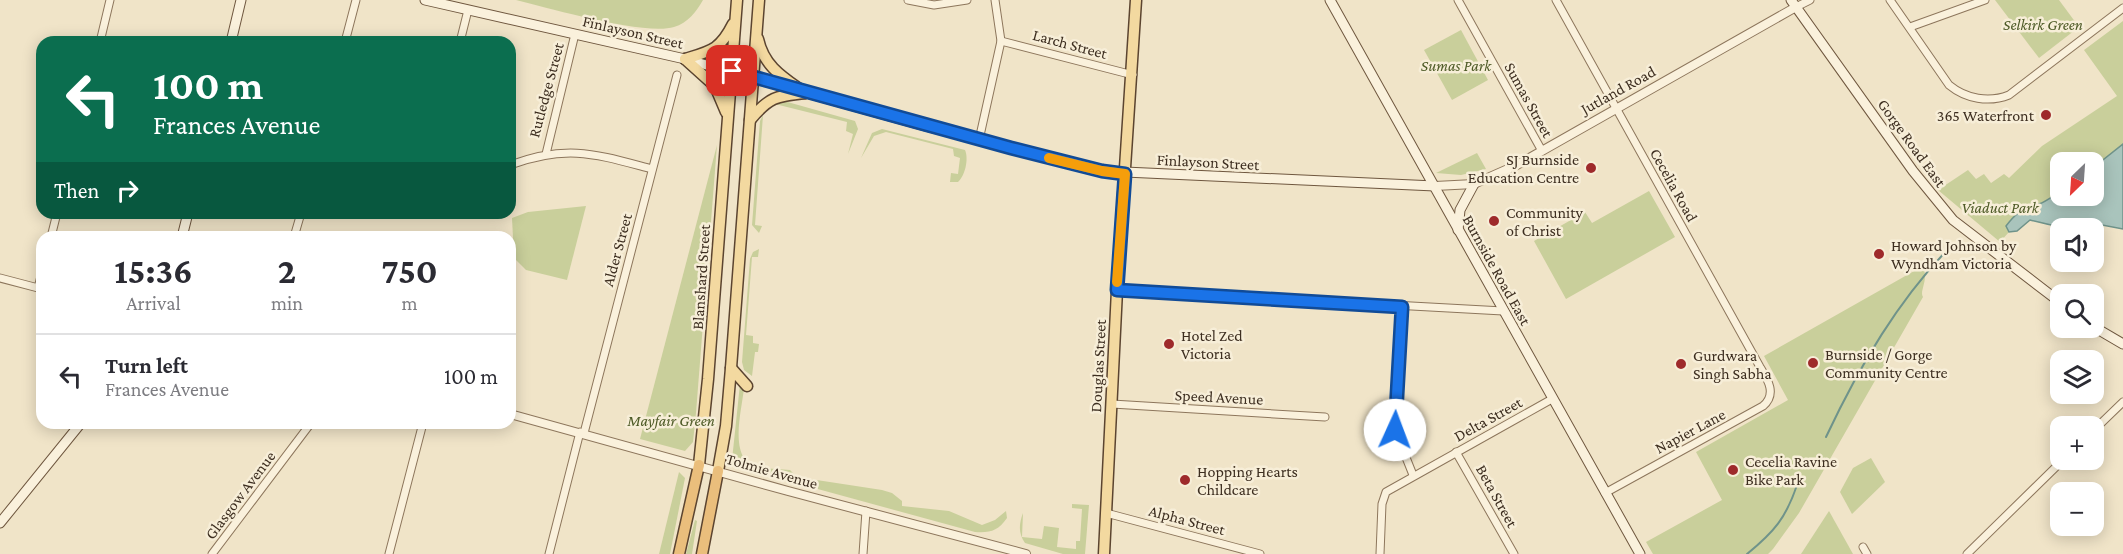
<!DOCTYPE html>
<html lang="en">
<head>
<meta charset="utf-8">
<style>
  :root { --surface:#fff; --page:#f2f2f3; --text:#2b2b33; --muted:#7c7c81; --line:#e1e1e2 }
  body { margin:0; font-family:"Crimson Pro",serif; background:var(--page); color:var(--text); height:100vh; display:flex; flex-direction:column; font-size:22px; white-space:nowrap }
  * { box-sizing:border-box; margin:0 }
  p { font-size:20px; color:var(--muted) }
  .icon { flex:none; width:33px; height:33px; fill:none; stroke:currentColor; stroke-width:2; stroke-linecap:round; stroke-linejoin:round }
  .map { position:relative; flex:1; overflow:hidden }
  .details { position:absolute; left:36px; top:231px; width:480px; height:198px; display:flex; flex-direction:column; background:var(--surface); border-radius:18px; box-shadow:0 3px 15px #0003 }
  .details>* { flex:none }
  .guide { position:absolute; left:36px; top:36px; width:480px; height:183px; border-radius:18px; box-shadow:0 3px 15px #0003; background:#0b6e4f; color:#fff; overflow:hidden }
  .needle { width:39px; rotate:205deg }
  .controls { position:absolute; left:2050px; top:152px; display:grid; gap:12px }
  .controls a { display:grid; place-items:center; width:54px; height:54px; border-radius:12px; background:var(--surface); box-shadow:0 3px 15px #0003; font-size:30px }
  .pin { position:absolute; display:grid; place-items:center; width:51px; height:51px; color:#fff; margin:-26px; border-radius:12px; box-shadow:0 3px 9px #0006 }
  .me { position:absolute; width:66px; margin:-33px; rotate:2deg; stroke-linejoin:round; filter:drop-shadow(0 0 4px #0008) }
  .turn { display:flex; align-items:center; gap:21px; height:126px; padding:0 18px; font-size:27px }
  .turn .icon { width:78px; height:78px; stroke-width:2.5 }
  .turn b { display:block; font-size:42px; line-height:51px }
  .then { display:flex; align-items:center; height:57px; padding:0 18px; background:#0003; gap:12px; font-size:22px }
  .eta { display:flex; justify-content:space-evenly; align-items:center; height:102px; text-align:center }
  .eta b { font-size:36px; font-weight:700; line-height:42px }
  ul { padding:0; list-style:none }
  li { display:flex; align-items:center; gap:18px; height:84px; padding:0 18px; border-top:2px solid var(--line) }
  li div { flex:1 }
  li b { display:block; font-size:22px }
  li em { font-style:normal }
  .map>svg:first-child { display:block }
  .green { fill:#c9cf9b }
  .water { fill:#a9c4bc; stroke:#6f938a; stroke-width:1.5 }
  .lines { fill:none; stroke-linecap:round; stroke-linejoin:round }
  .stream { stroke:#6f938a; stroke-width:2 }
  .minor-casing { stroke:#8d765c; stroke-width:9 }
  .tertiary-casing { stroke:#8d765c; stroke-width:10 }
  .secondary-casing { stroke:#6f573f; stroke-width:11 }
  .primary-casing { stroke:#5b4430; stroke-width:13 }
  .trunk-casing { stroke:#5b4430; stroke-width:13 }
  .minor { stroke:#faf1dc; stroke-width:7 }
  .tertiary { stroke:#faf1dc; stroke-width:8 }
  .secondary { stroke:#faf1dc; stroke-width:9 }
  .primary { stroke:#f3d9a0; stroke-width:10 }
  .trunk { stroke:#eabe7c; stroke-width:10 }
  .route-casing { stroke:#114b97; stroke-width:15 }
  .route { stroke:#1a73e8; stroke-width:10 }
  .slow { stroke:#f59e0b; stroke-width:10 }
  .poi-dot { fill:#9e2a2b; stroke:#f7eed8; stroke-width:2 }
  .labels { text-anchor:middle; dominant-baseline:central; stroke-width:5; stroke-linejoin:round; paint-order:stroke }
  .park-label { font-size:16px; font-style:italic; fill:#4d5a26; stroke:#f7eed8 }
  .street-label { font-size:16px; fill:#3d2e20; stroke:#f7eed8 }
  .poi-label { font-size:16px; fill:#3d2e20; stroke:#f7eed8; text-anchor:start }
</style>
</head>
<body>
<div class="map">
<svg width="2123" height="554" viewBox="0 0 2123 554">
  <rect width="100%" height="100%" fill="#f0e4c8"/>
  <!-- green -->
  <g class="green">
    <path d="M516,0H703C696,12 688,23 674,27C645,36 549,8 516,0Z"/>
    <path d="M1995,0H2059L2079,27L2039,58Z"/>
    <path d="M2123,21V150L2094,169V162H2061V192L2009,232L2000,242L1938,190L1968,170L1976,179L1984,174L1991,183L2004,174L2009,178L2042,146L2117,96L2084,50Z"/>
    <path d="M1461,30L1488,80L1452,100L1424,50Z"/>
    <path d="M784,101L855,121L858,129L848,154L853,134L846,131L847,122L775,104Z"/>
    <path d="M763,115L755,225L762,226L759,233L752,225L760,121Z"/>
    <path d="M882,129L965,150C969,159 965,176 958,182H950L951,173L958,174L960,158L954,156L953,149L886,132L874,136L861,158L872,133Z"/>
    <path d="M717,145L696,413L693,442L685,451L640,439Z"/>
    <path d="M1477,153L1486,169L1461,175L1436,173Z"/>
    <path d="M1649,191L1675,237L1566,299L1534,241L1585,212L1592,223Z"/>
    <path d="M586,206L567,280L526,270L514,258L512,218L528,212Z"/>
    <path d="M759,249L758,257H752L746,335L753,336V343L759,344L758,352H755L752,376L744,370L742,362L750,259L753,252Z"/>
    <path d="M1923,266C1929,281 1919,291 1923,297L1799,513L1773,549L1768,554H1653L1646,542L1722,500L1696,452L1788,400L1764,356Z"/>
    <path d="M740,384L744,388C742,410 727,461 758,467C768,469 780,469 790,470L797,477L882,490L892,493L902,501V506L949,511L982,525L995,520L1006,511L1007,518C998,531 990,533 975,532L737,467L732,460Z"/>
    <path d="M1871,458L1885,482L1852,514L1840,492L1853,468Z"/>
    <path d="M679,472L685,478L670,554H659Z"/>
    <path d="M1072,504L1089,505L1085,554H1063L1025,543C1018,533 1019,524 1023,513L1022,537L1042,539L1044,526L1059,528L1057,547L1076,549V541H1080L1082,509L1072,508Z"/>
    <path d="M1829,511L1853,554H1801Z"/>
    <path d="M695,520L697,521L692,554H686Z"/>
  </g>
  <!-- water -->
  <path class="water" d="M2123,144V229L2097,224C2080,235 2048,224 2030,220L2017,231L2009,232L2006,226C2020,208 2022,212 2039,204C2047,201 2054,195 2061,191V195H2094V167Z"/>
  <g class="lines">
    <!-- stream -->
    <g class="stream">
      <path d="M1826,437C1859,367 1899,298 1954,243"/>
      <path d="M1747,554C1774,532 1786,518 1797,485"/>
    </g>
    <defs>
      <g id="minor">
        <path d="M908,0L934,5L967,0"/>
        <path d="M1458,0L1542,151"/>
        <path d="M1556,0L1760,367C1768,380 1777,394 1763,406L1605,493"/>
        <path d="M1890,0L1949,85C1966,99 1989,103 2009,95L2123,8"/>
        <path d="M1796,7L1810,0"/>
        <path d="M1910,27L1985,0"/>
        <path d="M1001,41L1133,75"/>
        <path d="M100,42L110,0"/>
        <path d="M345,42L356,0"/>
        <path d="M460,42L468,10"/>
        <path d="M979,140L1001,41L995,0"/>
        <path d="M546,154L575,34"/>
        <path d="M510,165C568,144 595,154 652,169"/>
        <path d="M51,237L57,213"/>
        <path d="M294,237L301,213"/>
        <path d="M0,278L42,289"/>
        <path d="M38,288L42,272"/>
        <path d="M1117,290L1503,311"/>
        <path d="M1402,307L1395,430L1413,475"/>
        <path d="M1112,404L1325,417"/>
        <path d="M2094,430L2123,402"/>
        <path d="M584,433L677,75"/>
        <path d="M1456,452L1514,554"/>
        <path d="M1106,513L1260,554"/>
        <path d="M1863,547L1867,554"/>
        <path d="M212,554L311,423"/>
        <path d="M389,554L423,423"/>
        <path d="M549,554L580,432"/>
        <path d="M863,554L866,511"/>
        <path d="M1380,554L1382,504L1386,492L1552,399"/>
        <path d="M1967,554L2064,459"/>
      </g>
      <g id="tertiary">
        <path d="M1435,186L1474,184L1517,165L1796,7"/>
        <path d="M510,414L788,491L1026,554"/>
      </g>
      <g id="secondary">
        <path d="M425,0L685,59L925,126L1103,171L1435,186"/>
        <path d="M1330,0L1640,554"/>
        <path d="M1791,0L1913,171L1953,220L2061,303"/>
        <path d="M231,42L241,0"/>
        <path d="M1458,230L1460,210L1474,184"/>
        <path d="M182,237L188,213"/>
        <path d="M2094,327L2123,344"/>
        <path d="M0,523L81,423"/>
      </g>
      <g id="primary">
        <path d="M758,39C764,67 784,78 805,93"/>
        <path d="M685,59L715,86L726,112"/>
        <path d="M685,59C711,51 720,50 733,24"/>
        <path d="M750,120C769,97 776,96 805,93"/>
        <path d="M731,368L747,386"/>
        <path d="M699,465L708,379L737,0"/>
        <path d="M718,471L726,426L731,368L759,0"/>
        <path d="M1104,554L1117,290L1136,0"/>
      </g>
      <g id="trunk">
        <path d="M679,554L699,465"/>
        <path d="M702,554L718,471"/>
      </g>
    </defs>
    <!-- minor casing -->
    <use href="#minor" class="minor-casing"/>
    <!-- tertiary casing -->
    <use href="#tertiary" class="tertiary-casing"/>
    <!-- secondary casing -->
    <use href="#secondary" class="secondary-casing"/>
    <!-- primary casing -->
    <use href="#primary" class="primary-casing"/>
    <!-- trunk casing -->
    <use href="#trunk" class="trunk-casing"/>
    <!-- minor -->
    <use href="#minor" class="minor"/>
    <!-- tertiary -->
    <use href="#tertiary" class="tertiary"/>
    <!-- secondary -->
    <use href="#secondary" class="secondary"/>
    <!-- primary -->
    <use href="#primary" class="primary"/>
    <!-- trunk -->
    <use href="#trunk" class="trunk"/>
  </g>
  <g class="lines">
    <defs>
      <path id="route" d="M732,71L1011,148L1102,171L1125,174L1117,290L1402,307L1395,430"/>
    </defs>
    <!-- route casing -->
    <use href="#route" class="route-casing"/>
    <!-- route -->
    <use href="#route" class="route"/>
    <!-- slow -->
    <path class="slow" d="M1049,158L1102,171L1125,174L1117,282"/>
  </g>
  <!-- markers -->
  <g class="poi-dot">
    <circle cx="2046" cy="115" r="6"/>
    <circle cx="1591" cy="168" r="6"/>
    <circle cx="1494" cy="221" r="6"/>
    <circle cx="1879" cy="254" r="6"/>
    <circle cx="1169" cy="344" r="6"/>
    <circle cx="1813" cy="363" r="6"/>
    <circle cx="1681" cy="364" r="6"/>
    <circle cx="1733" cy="470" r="6"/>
    <circle cx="1185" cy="480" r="6"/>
  </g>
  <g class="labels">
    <!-- park labels -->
    <g class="park-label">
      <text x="2043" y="24">Selkirk Green</text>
      <text x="1456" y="65">Sumas Park</text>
      <text x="2000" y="207">Viaduct Park</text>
      <text x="671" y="420">Mayfair Green</text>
    </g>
    <!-- street labels -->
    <g class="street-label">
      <text transform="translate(633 32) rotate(13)">Finlayson Street</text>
      <text transform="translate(1070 44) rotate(15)">Larch Street</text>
      <text transform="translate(546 90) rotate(-75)">Rutledge Street</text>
      <text transform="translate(1618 90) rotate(-29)">Jutland Road</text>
      <text transform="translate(1529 100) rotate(61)">Sumas Street</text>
      <text transform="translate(1912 143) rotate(54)">Gorge Road East</text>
      <text transform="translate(1208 162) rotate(3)">Finlayson Street</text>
      <text transform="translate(1674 185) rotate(61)">Cecelia Road</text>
      <text transform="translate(617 250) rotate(-75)">Alder Street</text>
      <text transform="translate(1497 270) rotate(61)">Burnside Road East</text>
      <text transform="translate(701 277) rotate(-86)">Blanshard Street</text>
      <text transform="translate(1098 366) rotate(-87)">Douglas Street</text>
      <text transform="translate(1219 397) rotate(3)">Speed Avenue</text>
      <text transform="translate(1488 419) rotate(-29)">Delta Street</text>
      <text transform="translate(1690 431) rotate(-28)">Napier Lane</text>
      <text transform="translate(772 471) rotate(16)">Tolmie Avenue</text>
      <text transform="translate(240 495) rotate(-53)">Glasgow Avenue</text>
      <text transform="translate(1497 496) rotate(61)">Beta Street</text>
      <text transform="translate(1187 520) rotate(15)">Alpha Street</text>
    </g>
    <!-- poi labels -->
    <g class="poi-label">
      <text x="2034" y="115" text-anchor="end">365 Waterfront</text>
      <text x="1579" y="159" text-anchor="end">SJ Burnside<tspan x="1579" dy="18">Education Centre</tspan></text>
      <text x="1506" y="212">Community<tspan x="1506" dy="18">of Christ</tspan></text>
      <text x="1891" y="245">Howard Johnson by<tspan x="1891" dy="18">Wyndham Victoria</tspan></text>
      <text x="1181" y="335">Hotel Zed<tspan x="1181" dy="18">Victoria</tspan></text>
      <text x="1825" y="354">Burnside / Gorge<tspan x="1825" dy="18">Community Centre</tspan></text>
      <text x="1693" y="355">Gurdwara<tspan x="1693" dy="18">Singh Sabha</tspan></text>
      <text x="1745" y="461">Cecelia Ravine<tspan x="1745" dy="18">Bike Park</tspan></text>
      <text x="1197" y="471">Hopping Hearts<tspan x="1197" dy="18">Childcare</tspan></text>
    </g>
  </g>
</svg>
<div class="controls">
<a><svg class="needle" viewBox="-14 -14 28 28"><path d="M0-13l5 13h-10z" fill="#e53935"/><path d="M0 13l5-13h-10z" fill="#7c7c81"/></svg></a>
<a><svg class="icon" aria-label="sound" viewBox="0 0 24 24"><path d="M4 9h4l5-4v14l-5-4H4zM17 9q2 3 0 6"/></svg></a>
<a><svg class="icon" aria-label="search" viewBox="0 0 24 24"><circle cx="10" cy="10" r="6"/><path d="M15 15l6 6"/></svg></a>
<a><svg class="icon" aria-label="layers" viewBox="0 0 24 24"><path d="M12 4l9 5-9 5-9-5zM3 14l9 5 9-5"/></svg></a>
<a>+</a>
<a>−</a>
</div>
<div class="pin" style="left:732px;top:71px;background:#d93025"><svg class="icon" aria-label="arrive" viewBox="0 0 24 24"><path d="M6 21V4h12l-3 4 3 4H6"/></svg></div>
<svg class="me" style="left:1395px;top:430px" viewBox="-20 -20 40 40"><circle r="19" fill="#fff"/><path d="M0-13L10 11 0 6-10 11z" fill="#1a73e8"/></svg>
<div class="guide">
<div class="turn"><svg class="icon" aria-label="left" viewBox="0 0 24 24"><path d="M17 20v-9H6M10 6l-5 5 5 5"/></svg><div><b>100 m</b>Frances Avenue</div></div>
<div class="then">Then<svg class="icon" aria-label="right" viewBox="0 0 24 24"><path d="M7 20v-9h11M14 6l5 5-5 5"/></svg></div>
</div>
<section class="details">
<div class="eta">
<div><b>15:36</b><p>Arrival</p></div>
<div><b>2</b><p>min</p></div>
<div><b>750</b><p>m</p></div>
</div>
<ul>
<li><svg class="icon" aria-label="left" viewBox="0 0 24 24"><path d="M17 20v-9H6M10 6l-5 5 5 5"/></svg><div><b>Turn left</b><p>Frances Avenue</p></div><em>100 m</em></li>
</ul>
</section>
</div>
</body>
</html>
